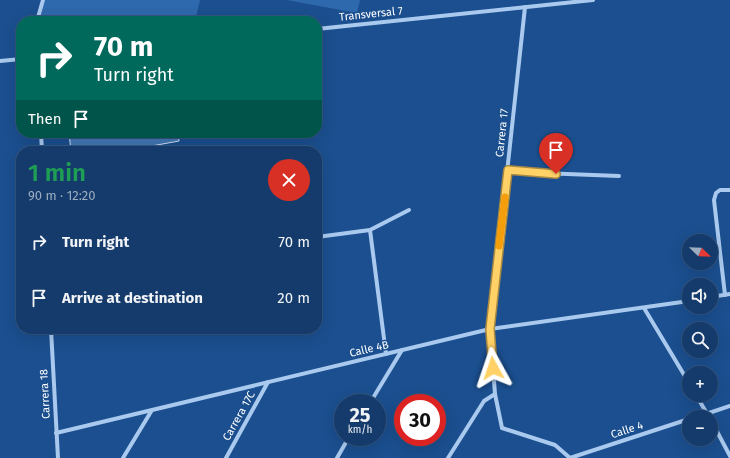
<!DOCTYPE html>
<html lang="en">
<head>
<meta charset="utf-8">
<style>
  :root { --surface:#143b6b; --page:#214673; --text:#f1f3f6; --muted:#9dadc1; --line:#33557e }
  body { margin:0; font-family:"Fira Sans",sans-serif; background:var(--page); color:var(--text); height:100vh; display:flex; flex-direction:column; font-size:15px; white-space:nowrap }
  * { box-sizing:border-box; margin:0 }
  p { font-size:13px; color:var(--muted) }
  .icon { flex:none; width:22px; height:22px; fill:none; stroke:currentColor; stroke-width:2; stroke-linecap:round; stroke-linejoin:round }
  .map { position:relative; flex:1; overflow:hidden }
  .details { position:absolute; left:16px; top:146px; width:306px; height:188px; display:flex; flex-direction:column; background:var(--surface); border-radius:16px; box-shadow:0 4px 16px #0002,0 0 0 1px var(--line) }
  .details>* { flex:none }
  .top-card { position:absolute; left:16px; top:16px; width:306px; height:122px; border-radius:16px; box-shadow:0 4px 16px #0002,0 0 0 1px var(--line); background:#00695c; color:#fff; overflow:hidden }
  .needle { width:26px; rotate:113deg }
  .buttons { position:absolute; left:682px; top:234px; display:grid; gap:8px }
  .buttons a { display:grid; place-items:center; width:36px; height:36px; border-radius:50%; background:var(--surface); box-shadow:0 4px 16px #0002,0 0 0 1px var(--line); font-size:20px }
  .speed { position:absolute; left:334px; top:394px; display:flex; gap:8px; font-size:20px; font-weight:700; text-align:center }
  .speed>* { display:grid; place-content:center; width:52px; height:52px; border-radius:50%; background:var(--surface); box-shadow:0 4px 16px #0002,0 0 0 1px var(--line); line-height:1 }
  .speed small { font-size:10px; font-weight:400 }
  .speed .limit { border:6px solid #d22; background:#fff; color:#111 }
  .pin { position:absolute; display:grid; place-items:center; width:34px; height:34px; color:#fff; margin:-41px -17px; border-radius:50% 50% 50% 0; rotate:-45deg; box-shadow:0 0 4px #0007 }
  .pin .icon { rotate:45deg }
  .me { position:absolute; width:44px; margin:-22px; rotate:355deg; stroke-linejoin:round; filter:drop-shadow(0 0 3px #0008) }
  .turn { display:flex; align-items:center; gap:14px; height:84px; padding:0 12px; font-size:18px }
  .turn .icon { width:52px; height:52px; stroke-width:2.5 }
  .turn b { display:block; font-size:28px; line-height:34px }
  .then { display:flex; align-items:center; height:38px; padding:0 12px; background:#0003; gap:8px; font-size:15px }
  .round { display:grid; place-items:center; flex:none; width:42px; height:42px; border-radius:21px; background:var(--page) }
  .head { display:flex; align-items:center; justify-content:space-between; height:68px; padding:0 12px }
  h1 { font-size:24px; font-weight:600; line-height:30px; color:#1e9e55 }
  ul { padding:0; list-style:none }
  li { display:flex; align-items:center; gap:12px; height:56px; padding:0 12px }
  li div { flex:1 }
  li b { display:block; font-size:15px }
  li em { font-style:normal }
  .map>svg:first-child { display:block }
  .green { fill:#2e69ad }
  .building { fill:#4478b7; stroke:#cfe3fa }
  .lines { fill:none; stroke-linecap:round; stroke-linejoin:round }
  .street { stroke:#a9c9ee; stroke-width:4 }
  .route-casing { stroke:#a68842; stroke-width:10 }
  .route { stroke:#ffd166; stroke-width:7 }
  .slow { stroke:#f59e0b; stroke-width:7 }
  .labels { text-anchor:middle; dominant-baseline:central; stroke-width:3; stroke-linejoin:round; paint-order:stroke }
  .street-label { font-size:11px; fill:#fff; stroke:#1b4f8f }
</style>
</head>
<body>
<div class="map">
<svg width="730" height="458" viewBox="0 0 730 458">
  <rect width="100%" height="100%" fill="#1b4f8f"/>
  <!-- green -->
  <g class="green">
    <path d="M44,0H200L195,21H37Z"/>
    <path d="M287,0H360L357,13Z"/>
  </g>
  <!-- building -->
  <path class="building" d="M69,133H178L179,141L124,151H71Z"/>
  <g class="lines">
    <!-- street -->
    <g class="street">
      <path d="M525,7L490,329L495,394L502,428L555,445L570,458"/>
      <path d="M37,21L43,0"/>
      <path d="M317,29L593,0"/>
      <path d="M0,61L21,59"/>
      <path d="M41,133L42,151"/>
      <path d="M508,170L541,173L619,176"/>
      <path d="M370,230L386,354"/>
      <path d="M317,237L370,230L409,210"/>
      <path d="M725,295L714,200L716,193L720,190H730"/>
      <path d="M711,297L730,294"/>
      <path d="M644,308L689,383"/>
      <path d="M51,329L58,458"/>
      <path d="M696,395L709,417"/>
      <path d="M370,403L402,350"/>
      <path d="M697,417L730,406"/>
      <path d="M711,420L730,456"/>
      <path d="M56,433L490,329L689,301"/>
      <path d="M123,458L152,410"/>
      <path d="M226,458L268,382"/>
      <path d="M337,458L349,437"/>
      <path d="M448,458L484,401L495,394"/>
      <path d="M570,458L689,419"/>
    </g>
  </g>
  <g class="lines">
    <defs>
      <path id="route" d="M493,368L490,329L508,170L556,174"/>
    </defs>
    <!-- route casing -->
    <use href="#route" class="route-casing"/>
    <!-- route -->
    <use href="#route" class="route"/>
    <!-- slow -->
    <path class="slow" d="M499,246L505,197"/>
  </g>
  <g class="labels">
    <!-- street labels -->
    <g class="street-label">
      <text transform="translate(371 14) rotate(-6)">Transversal 7</text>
      <text transform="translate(502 133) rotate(-84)">Carrera 17</text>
      <text transform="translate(369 349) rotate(-13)">Calle 4B</text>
      <text transform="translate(45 394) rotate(-93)">Carrera 18</text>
      <text transform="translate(239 416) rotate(-61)">Carrera 17C</text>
      <text transform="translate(627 430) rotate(-18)">Calle 4</text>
    </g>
  </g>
</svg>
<div class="buttons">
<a><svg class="needle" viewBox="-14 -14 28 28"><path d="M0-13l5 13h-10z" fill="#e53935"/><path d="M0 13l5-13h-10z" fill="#9dadc1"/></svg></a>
<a><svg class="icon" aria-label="sound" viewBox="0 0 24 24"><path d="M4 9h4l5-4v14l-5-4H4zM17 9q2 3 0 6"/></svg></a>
<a><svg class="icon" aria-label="search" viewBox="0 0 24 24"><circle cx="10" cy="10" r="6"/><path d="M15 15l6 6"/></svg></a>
<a>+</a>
<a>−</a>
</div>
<div class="speed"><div>25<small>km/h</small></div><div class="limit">30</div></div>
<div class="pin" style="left:556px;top:174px;background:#d93025"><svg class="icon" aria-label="arrive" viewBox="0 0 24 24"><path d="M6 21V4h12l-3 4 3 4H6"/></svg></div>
<svg class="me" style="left:493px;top:368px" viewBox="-20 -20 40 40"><path d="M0-17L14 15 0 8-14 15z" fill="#ffd166" stroke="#fff" stroke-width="4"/></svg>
<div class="top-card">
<div class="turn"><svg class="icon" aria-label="right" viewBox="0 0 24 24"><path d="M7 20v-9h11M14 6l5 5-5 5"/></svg><div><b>70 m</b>Turn right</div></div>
<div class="then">Then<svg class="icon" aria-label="arrive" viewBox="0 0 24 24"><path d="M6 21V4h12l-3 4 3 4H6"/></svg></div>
</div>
<section class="details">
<div class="head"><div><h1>1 min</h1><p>90 m · 12:20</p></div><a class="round" style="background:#d93025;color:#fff"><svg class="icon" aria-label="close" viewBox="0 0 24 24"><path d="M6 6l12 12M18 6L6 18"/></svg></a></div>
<ul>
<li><svg class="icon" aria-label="right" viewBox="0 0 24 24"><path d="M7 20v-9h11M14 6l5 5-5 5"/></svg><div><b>Turn right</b></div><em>70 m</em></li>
<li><svg class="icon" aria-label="arrive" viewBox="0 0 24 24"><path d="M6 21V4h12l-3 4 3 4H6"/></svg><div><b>Arrive at destination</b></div><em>20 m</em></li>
</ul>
</section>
</div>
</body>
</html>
